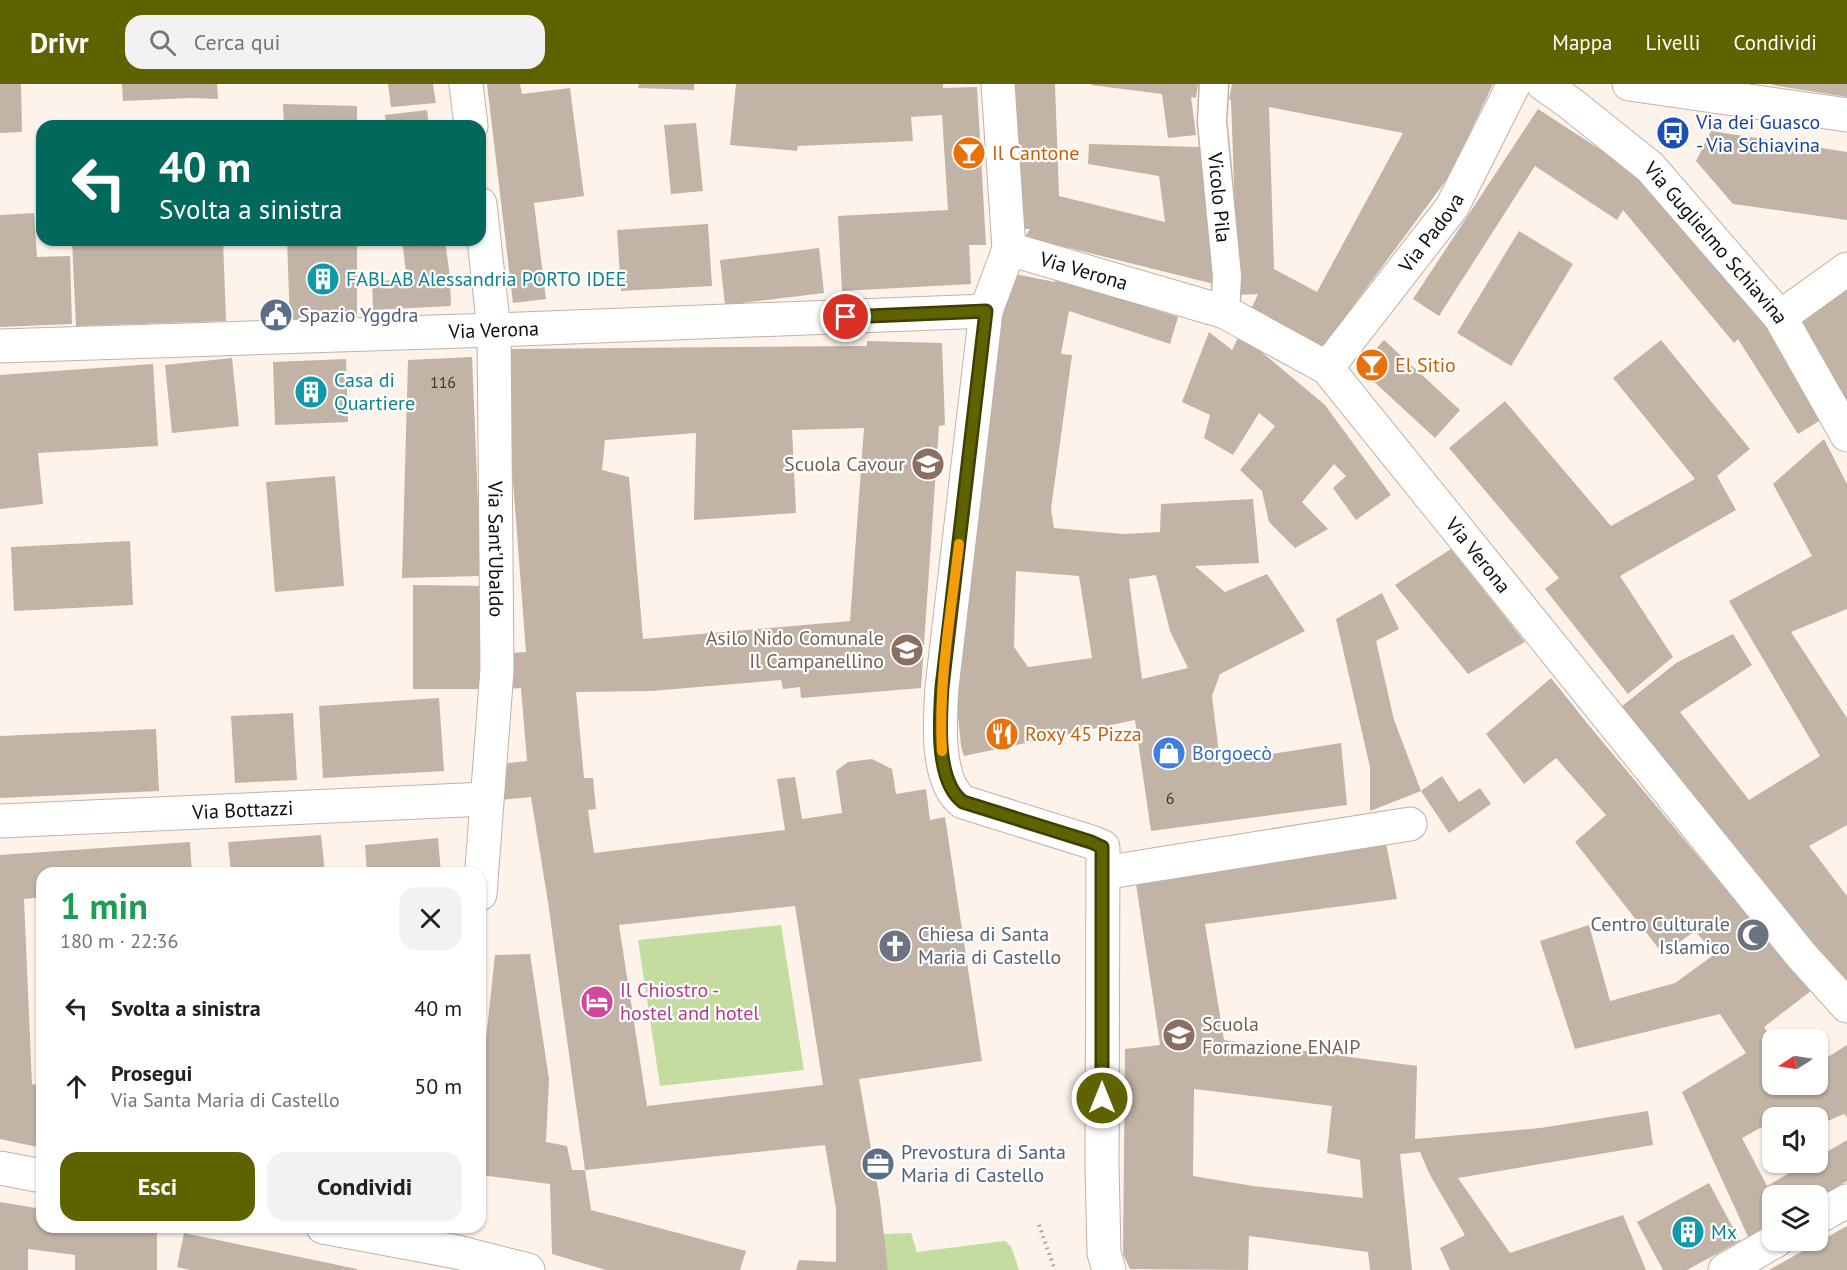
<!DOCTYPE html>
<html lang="it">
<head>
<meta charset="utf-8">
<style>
  :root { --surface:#fff; --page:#f2f2f2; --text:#202124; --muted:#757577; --accent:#5e6300 }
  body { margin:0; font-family:"PT Sans",sans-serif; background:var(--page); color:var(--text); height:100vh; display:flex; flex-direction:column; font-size:22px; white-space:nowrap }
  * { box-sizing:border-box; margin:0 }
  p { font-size:20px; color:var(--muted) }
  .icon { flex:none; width:33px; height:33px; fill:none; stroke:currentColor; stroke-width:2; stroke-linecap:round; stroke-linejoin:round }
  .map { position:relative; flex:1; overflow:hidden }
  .drawer { position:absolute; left:36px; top:783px; width:450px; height:366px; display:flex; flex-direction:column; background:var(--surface); border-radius:18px; box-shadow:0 2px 4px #0004 }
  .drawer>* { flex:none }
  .top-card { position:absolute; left:36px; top:36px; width:450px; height:126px; border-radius:18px; box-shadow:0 2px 4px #0004; background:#00695c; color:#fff; overflow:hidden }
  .needle { width:39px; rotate:258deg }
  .controls { position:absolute; left:1762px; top:945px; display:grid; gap:12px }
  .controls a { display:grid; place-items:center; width:66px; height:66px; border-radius:12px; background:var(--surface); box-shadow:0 2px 4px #0004; font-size:30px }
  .pin { position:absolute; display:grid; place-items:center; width:51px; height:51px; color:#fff; margin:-26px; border:3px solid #fff; border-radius:50%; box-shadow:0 2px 6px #0007 }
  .me { position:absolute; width:66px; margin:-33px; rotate:0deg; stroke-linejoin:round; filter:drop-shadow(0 0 4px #0008) }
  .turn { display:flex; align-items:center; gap:21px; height:126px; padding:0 24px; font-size:27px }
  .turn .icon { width:78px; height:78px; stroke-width:2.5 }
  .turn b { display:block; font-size:42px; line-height:51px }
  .round { display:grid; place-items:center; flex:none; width:63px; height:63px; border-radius:18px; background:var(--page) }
  .headline { display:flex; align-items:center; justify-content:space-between; height:102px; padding:0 24px }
  h1 { font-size:36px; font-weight:600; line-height:45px; color:#1e9e55 }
  .cta { display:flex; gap:12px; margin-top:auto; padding:12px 24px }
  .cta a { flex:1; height:69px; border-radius:18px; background:var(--accent); color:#fff; font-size:24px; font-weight:600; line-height:69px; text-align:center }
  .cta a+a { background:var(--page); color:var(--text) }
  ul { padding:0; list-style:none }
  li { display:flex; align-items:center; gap:18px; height:78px; padding:0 24px }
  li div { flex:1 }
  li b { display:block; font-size:22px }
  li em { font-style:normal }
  header { display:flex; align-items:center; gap:36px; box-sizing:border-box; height:84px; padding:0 30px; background:var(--accent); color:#fff }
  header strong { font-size:28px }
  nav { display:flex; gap:33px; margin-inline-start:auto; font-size:21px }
  .search { width:420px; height:54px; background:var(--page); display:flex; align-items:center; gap:15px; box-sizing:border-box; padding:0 21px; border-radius:18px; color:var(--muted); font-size:22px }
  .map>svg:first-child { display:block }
  .green { fill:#c4dca0 }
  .building { fill:#c1b3a5; fill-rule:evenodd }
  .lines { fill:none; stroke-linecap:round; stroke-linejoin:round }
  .pedestrian-casing { stroke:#c1b2a6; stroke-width:31 }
  .minor-casing { stroke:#c1b2a6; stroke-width:35 }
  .path { stroke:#a39a94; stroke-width:4; stroke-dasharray:1.5 4.5; stroke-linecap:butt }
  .pedestrian { stroke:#fff; stroke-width:28 }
  .minor { stroke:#fff; stroke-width:33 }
  .route-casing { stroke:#3d4000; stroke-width:15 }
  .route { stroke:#5e6300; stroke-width:10 }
  .slow { stroke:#f59e0b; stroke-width:10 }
  .labels { text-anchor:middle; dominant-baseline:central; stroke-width:4.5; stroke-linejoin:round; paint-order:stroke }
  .number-label { font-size:16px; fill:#3e362f }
  .transit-label { font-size:20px; fill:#164399; stroke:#fff; text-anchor:start }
  .food-label { font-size:20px; fill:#c56008; stroke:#fff; text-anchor:start }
  .street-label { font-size:20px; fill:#120c08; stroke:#fff }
  .culture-label { font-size:20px; fill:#0d838f; stroke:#fff; text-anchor:start }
  .service-label { font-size:20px; fill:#4e5e75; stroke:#fff; text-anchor:start }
  .education-label { font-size:20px; fill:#785e54; stroke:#fff; text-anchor:end }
  .shop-label { font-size:20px; fill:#366cbe; stroke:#fff; text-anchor:start }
  .worship-label { font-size:20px; fill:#5b616d; stroke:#fff; text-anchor:end }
  .hotel-label { font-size:20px; fill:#b23c85; stroke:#fff; text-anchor:start }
</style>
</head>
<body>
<header>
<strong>Drivr</strong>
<div class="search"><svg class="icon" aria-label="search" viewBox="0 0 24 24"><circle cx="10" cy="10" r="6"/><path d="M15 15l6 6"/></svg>Cerca qui</div>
<nav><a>Mappa</a><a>Livelli</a><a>Condividi</a></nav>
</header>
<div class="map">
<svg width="1847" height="1186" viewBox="0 0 1847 1186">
  <rect width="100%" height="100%" fill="#fdf3eb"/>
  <!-- green -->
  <g class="green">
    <path d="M781,841L804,986L660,1002L638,856Z"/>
    <path d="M911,1149L917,1168L1005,1157L1011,1162L1019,1186H888L883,1150Z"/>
  </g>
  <!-- building -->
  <g class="building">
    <path d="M0,0H21L22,48L0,49Z"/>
    <path d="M122,0H217L218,15L191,14L123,17Z"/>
    <path d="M388,0H433L436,19L391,23Z"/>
    <path d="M487,0H520L522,10L570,4L584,112L534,119L546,215L513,219Z"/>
    <path d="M639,0H694V6L638,4Z"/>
    <path d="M736,0H943V4L977,3L986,161H969L971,200L842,207L838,132L948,126L942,31L911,33L913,57L798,62L797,67L730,61Z"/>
    <path d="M1014,0H1055L1059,112L1165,138L1159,92L1088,80L1089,60L1200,63L1214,200L1025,153L1030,145H1019Z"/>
    <path d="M1091,0H1198L1196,14L1191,13L1196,51L1168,54L1162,10L1091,1Z"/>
    <path d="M1232,0H1493L1450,91L1319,268L1247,234L1258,210L1238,211L1231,16L1229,15ZM1269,23L1403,49L1317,208L1274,185Z"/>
    <path d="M1772,0H1847V13L1772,1Z"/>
    <path d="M283,20L357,22V42H284Z"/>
    <path d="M1538,25L1644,94L1761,235L1824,334L1798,350L1738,255L1734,259L1623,126L1617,136L1535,82L1439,232L1413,215Z"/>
    <path d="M427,26L429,42H386L385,31Z"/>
    <path d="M696,39L703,107L671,110L664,41Z"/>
    <path d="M1711,47L1847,68V136L1733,120L1696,77Z"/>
    <path d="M34,129L37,173L70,172L72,240L0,243V131Z"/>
    <path d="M708,140L712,202L621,207L617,146Z"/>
    <path d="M1519,147L1573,180L1511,282L1457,249Z"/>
    <path d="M72,156H223L226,237L76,242Z"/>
    <path d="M287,156H357V235L290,239Z"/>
    <path d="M402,156H445L450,194L451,222L373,226L372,197L407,196Z"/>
    <path d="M819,164L824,209L725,221L720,176Z"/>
    <path d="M1004,188L1055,198L1056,194L1178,233L1170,260L1069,227L1061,270L1072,271L1051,425L1054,444L1123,450L1160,448L1161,420L1253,415L1259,479L1195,482L1225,508L1267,490L1305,547L1220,590L1212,612L1220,678L1341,659L1347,721L1151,747L1135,636L964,672L961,662L955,602ZM1016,487L1079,492L1092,574L1028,583L1014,563ZM1156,491L1170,547L1188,584L1142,595L1129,495Z"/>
    <path d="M1847,193V321L1793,232Z"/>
    <path d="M1209,248L1232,266L1240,250L1325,321L1391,411L1356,436L1333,404L1346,392L1334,380L1302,418L1328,445L1295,464L1269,438L1262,407L1240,386L1275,342L1259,329L1233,371L1204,354L1210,331L1182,318Z"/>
    <path d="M1384,256L1460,326L1435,354L1359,284Z"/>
    <path d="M1661,256L1750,365L1717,392L1736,426L1620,492L1673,573L1628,610L1545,505L1559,494L1449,364L1505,317L1611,442L1695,395L1613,294Z"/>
    <path d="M867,257L942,259L945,341L939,342L921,604L801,614L800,603L783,605L781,596L651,607L576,608L584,694H593L596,725L588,726L594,769L785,746L777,695L795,693L802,735L842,729L836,687L848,678L872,675L892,685L896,710L926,705L930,736L945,733L982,977L859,995L880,1117L888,1186H796L799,1176L836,1178V1125L825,1061L585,1086L591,1126L746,1167L740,1186H606L552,1170L550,1100L480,1091V1012L495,871L530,870L549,995L546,1058L567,1062L572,1086H585L548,818L531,713L499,716L500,680L527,677L521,604L508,605L509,569L526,568L503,265L867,262ZM864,344L850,537L643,555L629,393L602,386L605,356L696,349L694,436L796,429L792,346ZM795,822L823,1001L647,1022L619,841Z"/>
    <path d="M472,273L481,492L402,494L408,276Z"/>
    <path d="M232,274L239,342L172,349L165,281Z"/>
    <path d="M346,275L348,338L275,341L273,278Z"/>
    <path d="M153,280L158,362L38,369L43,420L0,425V291Z"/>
    <path d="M1824,355L1847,400V525L1791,548L1847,634V741L1809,762L1847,812V903L1616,627L1676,579L1733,550L1752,581L1680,628L1749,716L1820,672L1729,517L1812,472L1773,400Z"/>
    <path d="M335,392L344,502L275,508L266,398Z"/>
    <path d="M130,457L133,521L14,527L11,463Z"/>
    <path d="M1451,465L1525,558L1468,590L1395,501Z"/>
    <path d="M413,501L485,502L484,605H413Z"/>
    <path d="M1382,509L1399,545L1376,557L1394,636L1421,707L1442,692L1459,718L1480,704L1491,720L1449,749L1421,707L1370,727V683L1336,535Z"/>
    <path d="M1551,594L1591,644L1811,907L1764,943L1773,958V1000H1818V979L1847,961V1034L1844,1030L1818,1041V1034H1786L1784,1030L1779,1034H1773V1037L1742,1054L1767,1102L1808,1078H1818V1073L1847,1056V1097L1818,1115V1112H1773V1143L1750,1157L1682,1008L1746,969L1720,930L1575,965L1540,857L1589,841L1610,917L1675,899L1715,870L1695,847L1663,870L1575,758L1606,731L1556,674L1524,700L1486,650Z"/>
    <path d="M439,614L444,687L323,694L319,622Z"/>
    <path d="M293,629L297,696L235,699L231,632Z"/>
    <path d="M156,645L159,707L0,714V652Z"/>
    <path d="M321,751L325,789H231L228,758Z"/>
    <path d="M438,754L441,789H367L365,761Z"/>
    <path d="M1385,754L1397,815L1205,840L1224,956L1417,982L1415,1055L1540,1044L1648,1027L1653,1061L1458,1094L1510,1169L1623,1131L1646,1186H1450L1440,1164L1465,1151L1430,1091L1420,1068L1400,1070L1412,1186H1370L1368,1168L1249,1152L1248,1186L1130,1185L1123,1170L1125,965L1160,961L1136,800ZM1194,1005L1332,1022L1327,1069L1360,1076L1363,1114L1253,1102L1193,1092Z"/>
    <path d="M190,758L192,789H42V813L24,815L32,1000L42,1002V1064L0,1055V771Z"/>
    <path d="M1709,1099L1740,1157L1687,1186H1663L1637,1138Z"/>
    <path d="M0,1118L42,1125V1143H157V1186H75V1171L28,1165V1186H0Z"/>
    <path d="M1847,1142V1186H1769Z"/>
    <path d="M184,1149L357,1185V1186H190L177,1183Z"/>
  </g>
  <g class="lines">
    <defs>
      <g id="pedestrian">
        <path id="s1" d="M1214,0L1212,38L1227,192L1225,228"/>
      </g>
      <g id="minor">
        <path d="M466,0L471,42"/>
        <path d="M998,0L1009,165L986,227L942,603C940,635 935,697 963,718L1091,758L1103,763L1102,1081L1104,1169L1109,1186"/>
        <path id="s2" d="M1543,0L1570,19L1650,83L1780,233L1847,351"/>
        <path d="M1629,0L1847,31"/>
        <path id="s3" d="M480,120L494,246L497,586L480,810"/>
        <path id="s4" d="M1009,165L1225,228L1327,284L1801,871L1847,922"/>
        <path d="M1780,233L1847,185"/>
        <path id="s5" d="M0,262L494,246L986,227"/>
        <path id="s6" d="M1327,284L1452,123L1514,0"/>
        <path id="s7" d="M0,737L486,715"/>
        <path d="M1103,789L1410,740"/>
        <path d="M0,1084L42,1092"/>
        <path d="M1818,1133L1847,1117"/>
        <path d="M323,1143L457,1168L528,1186"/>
        <path d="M1725,1186L1777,1156"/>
      </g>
    </defs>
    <!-- pedestrian casing -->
    <use href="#pedestrian" class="pedestrian-casing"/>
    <!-- minor casing -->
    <use href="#minor" class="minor-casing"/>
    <!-- path -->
    <path class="path" d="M1039,1141L1055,1186"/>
    <!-- pedestrian -->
    <use href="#pedestrian" class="pedestrian"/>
    <!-- minor -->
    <use href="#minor" class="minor"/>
  </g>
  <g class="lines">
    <defs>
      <path id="route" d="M846,233L986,227L942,603C940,635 935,697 963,718L1091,758L1102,763V1014"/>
    </defs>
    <!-- route casing -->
    <use href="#route" class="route-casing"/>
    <!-- route -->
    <use href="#route" class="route"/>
    <!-- slow -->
    <path class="slow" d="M942,667C938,598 951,529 959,460"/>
  </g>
  <!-- icons -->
  <defs>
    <symbol id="bus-disc" viewBox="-11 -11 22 22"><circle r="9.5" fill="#1a4fb4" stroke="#fff"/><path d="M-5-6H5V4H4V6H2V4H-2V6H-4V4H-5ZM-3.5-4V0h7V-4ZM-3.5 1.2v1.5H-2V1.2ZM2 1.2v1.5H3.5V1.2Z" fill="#fff"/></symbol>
    <symbol id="bar-disc" viewBox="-11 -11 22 22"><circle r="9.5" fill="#e8710a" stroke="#fff"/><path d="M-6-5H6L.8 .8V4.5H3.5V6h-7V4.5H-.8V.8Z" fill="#fff"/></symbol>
    <symbol id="building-disc" viewBox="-11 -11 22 22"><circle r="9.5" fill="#0f9aa8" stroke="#fff"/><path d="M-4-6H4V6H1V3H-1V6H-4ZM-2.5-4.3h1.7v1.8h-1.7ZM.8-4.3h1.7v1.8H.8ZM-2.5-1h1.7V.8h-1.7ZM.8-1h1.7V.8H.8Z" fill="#fff"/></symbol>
    <symbol id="civic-disc" viewBox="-11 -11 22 22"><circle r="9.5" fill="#5c6f8a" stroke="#fff"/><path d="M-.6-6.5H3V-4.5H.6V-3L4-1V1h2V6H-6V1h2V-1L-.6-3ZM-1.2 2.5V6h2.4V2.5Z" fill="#fff"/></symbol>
    <symbol id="school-disc" viewBox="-11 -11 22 22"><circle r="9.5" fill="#8d6e63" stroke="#fff"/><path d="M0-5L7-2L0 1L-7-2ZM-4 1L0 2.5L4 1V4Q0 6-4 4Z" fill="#fff"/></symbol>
    <symbol id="restaurant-disc" viewBox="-11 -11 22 22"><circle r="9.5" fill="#e8710a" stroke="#fff"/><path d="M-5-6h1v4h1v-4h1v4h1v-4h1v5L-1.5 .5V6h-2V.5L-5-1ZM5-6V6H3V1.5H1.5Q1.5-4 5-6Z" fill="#fff"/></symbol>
    <symbol id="shop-disc" viewBox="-11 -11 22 22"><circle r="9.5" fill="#3f7fe0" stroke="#fff"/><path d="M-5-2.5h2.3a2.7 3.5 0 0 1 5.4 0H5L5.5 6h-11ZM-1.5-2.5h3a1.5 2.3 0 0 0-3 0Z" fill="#fff"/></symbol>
    <symbol id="mosque-disc" viewBox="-11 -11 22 22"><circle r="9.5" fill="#6b7280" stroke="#fff"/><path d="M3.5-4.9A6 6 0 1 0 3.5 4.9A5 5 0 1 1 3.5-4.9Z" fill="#fff"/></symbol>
    <symbol id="church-disc" viewBox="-11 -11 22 22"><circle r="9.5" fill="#6b7280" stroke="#fff"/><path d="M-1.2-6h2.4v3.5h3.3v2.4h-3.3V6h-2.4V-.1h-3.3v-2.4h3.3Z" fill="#fff"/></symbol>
    <symbol id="hotel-disc" viewBox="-11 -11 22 22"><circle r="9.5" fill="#d1479c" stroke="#fff"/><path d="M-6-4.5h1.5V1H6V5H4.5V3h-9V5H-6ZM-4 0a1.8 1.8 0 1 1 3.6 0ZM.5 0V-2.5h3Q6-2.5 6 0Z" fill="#fff"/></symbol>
    <symbol id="office-disc" viewBox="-11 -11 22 22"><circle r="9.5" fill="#5c6f8a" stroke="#fff"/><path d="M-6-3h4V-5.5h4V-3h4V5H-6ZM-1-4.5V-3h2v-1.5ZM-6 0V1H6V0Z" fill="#fff"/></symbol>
  </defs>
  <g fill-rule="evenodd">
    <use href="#bus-disc" x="1654" y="30" width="38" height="38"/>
    <use href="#bar-disc" x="950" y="50" width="38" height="38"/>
    <use href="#building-disc" x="304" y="176" width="38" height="38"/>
    <use href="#civic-disc" x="257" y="212" width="38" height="38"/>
    <use href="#bar-disc" x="1353" y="262" width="38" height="38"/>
    <use href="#building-disc" x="292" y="289" width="38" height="38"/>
    <use href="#school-disc" x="909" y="361" width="38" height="38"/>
    <use href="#school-disc" x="888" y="547" width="38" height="38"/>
    <use href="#restaurant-disc" x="983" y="631" width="38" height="38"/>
    <use href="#shop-disc" x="1150" y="650" width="38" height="38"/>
    <use href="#mosque-disc" x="1734" y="832" width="38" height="38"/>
    <use href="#church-disc" x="876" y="843" width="38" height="38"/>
    <use href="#hotel-disc" x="578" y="899" width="38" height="38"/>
    <use href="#school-disc" x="1160" y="932" width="38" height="38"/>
    <use href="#office-disc" x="859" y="1061" width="38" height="38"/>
    <use href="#building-disc" x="1669" y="1129" width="38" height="38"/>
  </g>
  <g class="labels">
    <!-- number labels -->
    <g class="number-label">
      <text x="443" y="298">116</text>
      <text x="1170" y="714">6</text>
    </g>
    <!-- transit labels -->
    <g class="transit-label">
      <text x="1696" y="38">Via dei Guasco<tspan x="1696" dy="23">- Via Schiavina</tspan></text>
    </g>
    <!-- food labels -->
    <g class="food-label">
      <text x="992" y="69">Il Cantone</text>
      <text x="1395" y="281">El Sitio</text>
      <text x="1025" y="650">Roxy 45 Pizza</text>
    </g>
    <!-- street labels -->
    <g class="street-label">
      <text stroke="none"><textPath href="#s1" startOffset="114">Vicolo Pila</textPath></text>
      <text stroke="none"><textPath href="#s6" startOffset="171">Via Padova</textPath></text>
      <text stroke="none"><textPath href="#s2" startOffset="236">Via Guglielmo Schiavina</textPath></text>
      <text stroke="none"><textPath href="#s4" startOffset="78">Via Verona</textPath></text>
      <text stroke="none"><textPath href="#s5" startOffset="494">Via Verona</textPath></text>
      <text stroke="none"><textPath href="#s3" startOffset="346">Via Sant'Ubaldo</textPath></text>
      <text stroke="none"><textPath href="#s4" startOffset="582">Via Verona</textPath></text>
      <text stroke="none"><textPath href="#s7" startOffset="243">Via Bottazzi</textPath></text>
    </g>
    <!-- culture labels -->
    <g class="culture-label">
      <text x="346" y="195">FABLAB Alessandria PORTO IDEE</text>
      <text x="334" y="296">Casa di<tspan x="334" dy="23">Quartiere</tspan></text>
      <text x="1711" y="1148">Mx</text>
    </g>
    <!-- service labels -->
    <g class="service-label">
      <text x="299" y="231">Spazio Yggdra</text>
      <text x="901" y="1068">Prevostura di Santa<tspan x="901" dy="23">Maria di Castello</tspan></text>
    </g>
    <!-- education labels -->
    <g class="education-label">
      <text x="905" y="380">Scuola Cavour</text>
      <text x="884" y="554">Asilo Nido Comunale<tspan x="884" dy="23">Il Campanellino</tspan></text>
      <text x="1202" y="940" text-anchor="start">Scuola<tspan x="1202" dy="23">Formazione ENAIP</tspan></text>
    </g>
    <!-- shop labels -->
    <g class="shop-label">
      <text x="1192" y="669">Borgoecò</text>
    </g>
    <!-- worship labels -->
    <g class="worship-label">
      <text x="1730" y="840">Centro Culturale<tspan x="1730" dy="23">Islamico</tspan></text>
      <text x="918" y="850" text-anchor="start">Chiesa di Santa<tspan x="918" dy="23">Maria di Castello</tspan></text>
    </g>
    <!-- hotel labels -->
    <g class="hotel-label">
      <text x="620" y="906">Il Chiostro -<tspan x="620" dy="23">hostel and hotel</tspan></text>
    </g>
  </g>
</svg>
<div class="controls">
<a><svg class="needle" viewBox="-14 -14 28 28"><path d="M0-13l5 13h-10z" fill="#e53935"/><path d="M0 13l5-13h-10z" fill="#757577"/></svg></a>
<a><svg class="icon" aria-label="sound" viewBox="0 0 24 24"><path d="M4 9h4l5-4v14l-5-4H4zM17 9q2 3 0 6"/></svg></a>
<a><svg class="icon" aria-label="layers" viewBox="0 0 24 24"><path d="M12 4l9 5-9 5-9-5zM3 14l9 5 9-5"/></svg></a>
</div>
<div class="pin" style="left:846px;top:233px;background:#d93025"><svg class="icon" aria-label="arrive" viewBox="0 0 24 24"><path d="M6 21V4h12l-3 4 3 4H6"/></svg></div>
<svg class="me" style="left:1102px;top:1014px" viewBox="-20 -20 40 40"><circle r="17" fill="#5e6300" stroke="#fff" stroke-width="3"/><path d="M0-11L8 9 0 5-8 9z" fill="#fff"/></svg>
<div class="top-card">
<div class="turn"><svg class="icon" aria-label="left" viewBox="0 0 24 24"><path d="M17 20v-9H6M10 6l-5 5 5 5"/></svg><div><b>40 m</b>Svolta a sinistra</div></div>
</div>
<section class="drawer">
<div class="headline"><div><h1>1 min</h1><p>180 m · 22:36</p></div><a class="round"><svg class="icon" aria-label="close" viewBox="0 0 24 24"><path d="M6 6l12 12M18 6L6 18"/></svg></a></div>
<ul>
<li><svg class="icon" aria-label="left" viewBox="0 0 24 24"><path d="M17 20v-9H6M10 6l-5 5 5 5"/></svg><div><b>Svolta a sinistra</b></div><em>40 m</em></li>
<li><svg class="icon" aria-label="ahead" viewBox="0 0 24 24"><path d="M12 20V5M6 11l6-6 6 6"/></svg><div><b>Prosegui</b><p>Via Santa Maria di Castello</p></div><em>50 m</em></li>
</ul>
<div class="cta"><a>Esci</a><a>Condividi</a></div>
</section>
</div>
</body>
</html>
